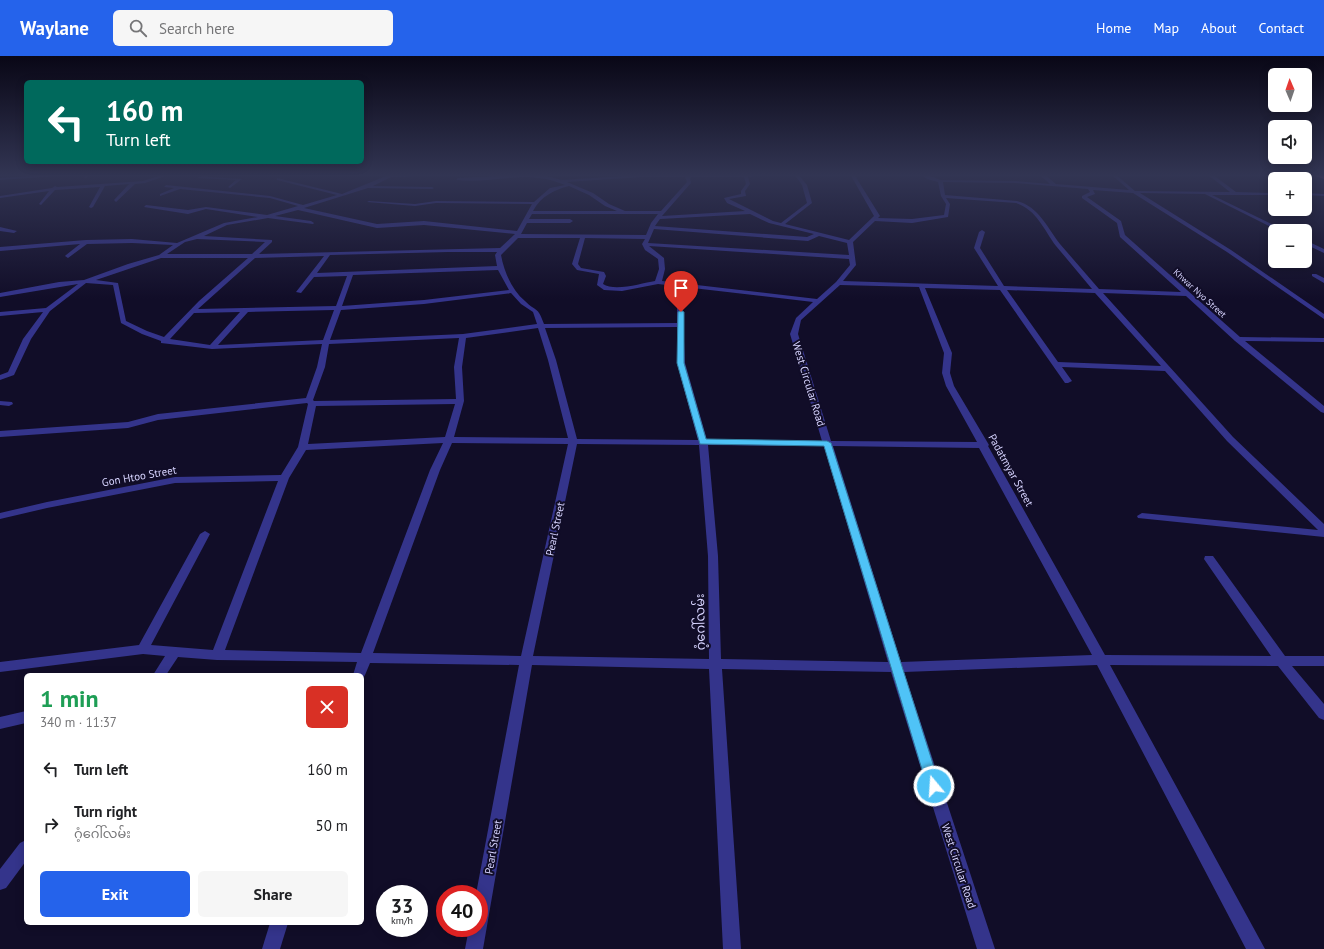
<!DOCTYPE html>
<html lang="en">
<head>
<meta charset="utf-8">
<style>
  :root { --surface:#fff; --page:#f6f6f6; --text:#202124; --muted:#757577; --accent:#2563eb }
  body { margin:0; font-family:"PT Sans","Noto Sans Myanmar",sans-serif; background:var(--page); color:var(--text); height:100vh; display:flex; flex-direction:column; font-size:15px; white-space:nowrap }
  * { box-sizing:border-box; margin:0 }
  p { font-size:13px; color:var(--muted) }
  .icon { flex:none; width:22px; height:22px; fill:none; stroke:currentColor; stroke-width:2; stroke-linecap:round; stroke-linejoin:round }
  .map { position:relative; flex:1; overflow:hidden }
  .panel { position:absolute; left:24px; top:617px; width:340px; height:252px; display:flex; flex-direction:column; background:var(--surface); border-radius:6px; box-shadow:0 2px 10px #0003 }
  .panel>* { flex:none }
  .guide { position:absolute; left:24px; top:24px; width:340px; height:84px; border-radius:6px; box-shadow:0 2px 10px #0003; background:#00695c; color:#fff; overflow:hidden }
  .needle { width:26px; rotate:358deg }
  .tools { position:absolute; left:1268px; top:12px; display:grid; gap:8px }
  .tools a { display:grid; place-items:center; width:44px; height:44px; border-radius:6px; background:var(--surface); box-shadow:0 2px 10px #0003; font-size:20px }
  .speed { position:absolute; left:376px; top:829px; display:flex; gap:8px; font-size:20px; font-weight:700; text-align:center }
  .speed>* { display:grid; place-content:center; width:52px; height:52px; border-radius:50%; background:var(--surface); box-shadow:0 2px 10px #0003; line-height:1 }
  .speed small { font-size:10px; font-weight:400 }
  .speed .limit { border:6px solid #d22; background:#fff; color:#111 }
  .pin { position:absolute; display:grid; place-items:center; width:34px; height:34px; color:#fff; margin:-41px -17px; border-radius:50% 50% 50% 0; rotate:-45deg; box-shadow:0 0 4px #0007 }
  .pin .icon { rotate:45deg }
  .me { position:absolute; width:44px; margin:-22px; rotate:342deg; stroke-linejoin:round; filter:drop-shadow(0 0 3px #0008) }
  .turn { display:flex; align-items:center; gap:14px; height:84px; padding:0 16px; font-size:18px }
  .turn .icon { width:52px; height:52px; stroke-width:2.5 }
  .turn b { display:block; font-size:28px; line-height:34px }
  .round { display:grid; place-items:center; flex:none; width:42px; height:42px; border-radius:6px; background:var(--page) }
  .overview { display:flex; align-items:center; justify-content:space-between; height:68px; padding:0 16px }
  h1 { font-size:24px; font-weight:700; line-height:30px; color:#1e9e55 }
  .button { display:flex; gap:8px; margin-top:auto; padding:8px 16px }
  .button a { flex:1; height:46px; border-radius:6px; background:var(--accent); color:#fff; font-size:16px; font-weight:700; line-height:46px; text-align:center }
  .button a+a { background:var(--page); color:var(--text) }
  ul { padding:0; list-style:none }
  li { display:flex; align-items:center; gap:12px; height:56px; padding:0 16px }
  li div { flex:1 }
  li b { display:block; font-size:15px }
  li em { font-style:normal }
  header { display:flex; align-items:center; gap:24px; box-sizing:border-box; height:56px; padding:0 20px; background:var(--accent); color:#fff }
  header strong { font-size:19px }
  nav { display:flex; gap:22px; margin-inline-start:auto; font-size:14px }
  .search { width:280px; height:36px; background:var(--page); display:flex; align-items:center; gap:10px; box-sizing:border-box; padding:0 14px; border-radius:6px; color:var(--muted); font-size:15px }
  .map>svg:first-child { display:block }
  .lines { fill:none; stroke-linecap:round; stroke-linejoin:round }
  .minor { fill:#34348b; fill-rule:evenodd }
  .highway { fill:#ff4fab; fill-rule:evenodd }
  .route { fill:#4fc3f7; stroke:#337fa1 }
  .labels { text-anchor:middle; dominant-baseline:central; stroke-width:4; stroke-linejoin:round; paint-order:stroke }
  .far-street-label { font-size:9px; fill:#d7d4ff; stroke:#110d28 }
  .street-label { font-size:11px; fill:#d7d4ff; stroke:#110d28 }
  .near-street-label { font-size:13px; fill:#d7d4ff; stroke:#110d28 }
</style>
</head>
<body>
<header>
<strong>Waylane</strong>
<div class="search"><svg class="icon" aria-label="search" viewBox="0 0 24 24"><circle cx="10" cy="10" r="6"/><path d="M15 15l6 6"/></svg>Search here</div>
<nav><a>Home</a><a>Map</a><a>About</a><a>Contact</a></nav>
</header>
<div class="map">
<svg width="1324" height="893" viewBox="0 0 1324 893">
  <rect width="100%" height="100%" fill="#110d28"/>
  <g class="lines">
    <!-- minor -->
    <g class="minor">
      <path d="M64,118L69,119L0,124V122Z"/>
      <path d="M86,118H90L86,122L84,121Z"/>
      <path d="M165,118H171L145,127L135,128L116,146L114,144L129,128L105,130L93,151L91,152L89,151L100,131L55,134L41,149L39,148L49,135L0,142V140L52,132L55,130L57,131L143,125Z"/>
      <path d="M206,118H212L207,121L242,123L230,132L228,131L236,124L198,122Z"/>
      <path d="M306,118H426L427,119L425,120L391,121L373,130L432,131L434,132L432,133L368,132L304,152L377,168L424,165L517,175L532,148L436,147L415,150L367,146L369,145L415,148L436,145L534,146L550,132L565,129C526,112 495,128 456,124L458,122L538,118L562,124L640,119L772,118L748,121L750,128L745,135L746,140L729,143L773,165L781,167L807,147L802,129L794,118H798L807,129L812,147L785,168L849,184L874,160L850,118H854L880,160L878,162L912,163L944,159L946,148L941,140L938,126L927,123L921,118H926L940,124L1016,125L1050,128L1039,118H1044L1056,128L1129,134L1111,118H1115L1135,135L1230,136L1207,118H1212L1236,136L1275,137V139H1212L1286,175H1279L1205,138L1140,137L1231,194L1324,258V263L1227,196L1133,137L1093,134L1095,138L1087,141L1121,165L1125,179L1240,281L1324,282V286L1245,285L1324,350V357L1321,356L1235,285L1186,240L1103,237L1233,381L1324,468V481L1138,462L1137,460L1142,457L1318,474L1227,385L1165,315L1062,311L1072,325L1068,327H1065L1000,234L925,232L952,297L950,317L954,330L989,389L988,390L1105,599L1271,600L1204,503L1205,500H1213L1285,600H1324V610H1292L1324,648V664L1319,662L1278,610L1110,609L1265,893H1246L1097,609L904,616L995,893H977L891,616L722,613L741,893H723L709,613L532,609L483,893H465L469,872H479V838H476L519,609L370,607L365,619L362,623V619H353L357,606L217,604L178,601L166,619H153L165,600L143,598L0,616V606L139,589L200,478L205,475L210,478L151,589L213,594L278,425L175,427L47,452L0,463V457L47,446L175,421L281,419L298,391L308,348L307,347L158,364L128,372L0,381V375L128,366L158,358L306,342L317,311L322,288L212,293L161,287V285L142,278L121,267L113,229L86,227L50,255L31,283L14,319L0,324V319L8,316L23,283L43,256L0,260V256L46,252L78,228L0,241V237L59,226L84,224L128,208L159,199L173,189L132,187L87,188L68,202L65,200L66,199L80,188L0,195V191L86,184L132,183L177,187L224,167L258,161L206,153L188,158L144,151L146,149L188,154L206,151L267,159L298,150L270,142L180,133L160,140V138L174,132L164,131L166,129L270,140L303,149L337,139L277,124V122L342,138L386,120L308,119ZM640,121H685L687,126L661,155H625L609,148L593,137L567,126ZM690,121H744L746,128L741,135V138L724,142L727,147L745,155L662,160L691,127ZM943,126L1016,127L1088,133L1090,136L1082,140V142L1117,167L1120,181L1181,236L1099,233C1086,218 1073,203 1060,188C1047,171 1039,151 1017,145L945,139ZM569,130L589,139L605,150L617,155H533C541,140 554,134 569,130ZM946,142L1016,147C1037,154 1044,174 1056,190C1068,204 1080,219 1092,233L1004,230L980,192L985,176L982,174L979,176L974,192L998,230L843,225L856,209L853,186L875,165L912,167L948,161L950,148ZM298,154L377,172L424,169L515,178L500,192L259,198L272,186V184L204,180L227,169L268,162L313,168L314,167L311,165L275,160ZM532,158H658L651,167L646,179L521,178L527,167H570L573,165L570,163H529ZM750,158L769,167L814,178L807,181L655,170L660,163ZM654,173L808,185L819,180L847,187L849,199L648,187ZM518,182H580L572,208L577,214L599,218L597,229L604,234L622,235L658,228L813,246L796,262L790,278L822,385L707,384L685,307L682,241L677,242V267L544,268C537,249 537,257 525,245C512,234 504,216 501,199ZM585,182L645,183L642,188L645,194L658,203L659,213L655,225C642,227 615,236 603,228L606,220L604,216L581,212L578,208ZM197,183L265,186L252,198H167L185,186ZM649,190L849,203L850,209L836,226L817,243L662,225L665,213L664,202ZM448,196H497L495,199L497,210L317,217L330,199ZM324,200L296,236L301,237L314,221L347,220L336,250L198,253L255,202ZM161,202H248L199,245L164,281L147,275L126,265L118,227L96,224ZM498,214L509,234L424,244L342,250L353,219ZM840,229L919,231L944,297L942,317L946,330L977,386L831,385L798,278L801,264ZM1007,234L1095,237L1161,310L1058,306ZM511,237L521,248L533,256L537,268L463,278L330,284L341,254L424,248ZM334,254L323,284L218,289L248,256ZM240,256L210,289L170,283L194,257ZM677,271V307L698,384L577,383L556,304L545,272ZM538,272L548,304L568,382L454,381L464,345L462,311L466,282ZM459,282L454,311L456,343L314,345L313,344L325,311L329,288ZM455,348L445,381L308,388L316,350ZM443,387L430,414L361,597L225,594L289,422L306,394ZM452,387L568,388L521,600L373,597L440,414ZM577,388L699,389L708,500L709,603L533,600ZM708,389L824,390L888,606L721,603L718,500ZM833,390L979,392L1092,599L901,606Z"/>
      <path d="M1305,137L1324,138V140L1305,139Z"/>
      <path d="M0,171L17,175L14,177L0,175Z"/>
      <path d="M1305,184L1324,193V197L1305,188Z"/>
      <path d="M1312,218H1316L1324,222V227L1312,220Z"/>
      <path d="M0,345L12,346L13,348L9,350L0,349Z"/>
      <path d="M26,655V667L0,673V661Z"/>
      <path d="M26,784V805L6,832L0,834V813L20,787Z"/>
      <path d="M270,867H288L280,893H262Z"/>
    </g>
    <!-- highway -->
    <path class="highway" d="M1312,118L1324,119V123L1313,119Z"/>
  </g>
  <!-- sky -->
  <linearGradient id="sky" x2="0" y2="1"><stop stop-color="#090716"/><stop offset="0.49" stop-color="#323553"/><stop offset="1" stop-color="#323553" stop-opacity="0"/></linearGradient>
  <rect width="1324" height="243" fill="url(#sky)"/>
  <!-- route -->
  <path class="route" d="M681,254L684,256V307L706,383L827,385L831,387L940,730L938,734L934,736L929,734L927,730L824,390L700,388L677,307L678,256Z"/>
  <g class="labels">
    <!-- far-street labels -->
    <g class="far-street-label">
      <text transform="translate(1200 237) rotate(42)">Khwar Nyo Street</text>
    </g>
    <!-- street labels -->
    <g class="street-label">
      <text transform="translate(809 328) rotate(73)">West Circular Road</text>
      <text transform="translate(1011 414) rotate(61)">Padatmyar Street</text>
      <text transform="translate(139 420) rotate(-10)">Gon Htoo Street</text>
      <text transform="translate(555 473) rotate(-78)">Pearl Street</text>
      <text transform="translate(493 791) rotate(-80)">Pearl Street</text>
      <text transform="translate(959 810) rotate(72)">West Circular Road</text>
    </g>
    <!-- near-street labels -->
    <g class="near-street-label">
      <text transform="translate(700 566) rotate(-91)">ဂံ့ဂေါ်လမ်း</text>
    </g>
  </g>
</svg>
<div class="tools">
<a><svg class="needle" viewBox="-14 -14 28 28"><path d="M0-13l5 13h-10z" fill="#e53935"/><path d="M0 13l5-13h-10z" fill="#757577"/></svg></a>
<a><svg class="icon" aria-label="sound" viewBox="0 0 24 24"><path d="M4 9h4l5-4v14l-5-4H4zM17 9q2 3 0 6"/></svg></a>
<a>+</a>
<a>−</a>
</div>
<div class="speed"><div>33<small>km/h</small></div><div class="limit">40</div></div>
<div class="pin" style="left:681px;top:256px;background:#d93025"><svg class="icon" aria-label="arrive" viewBox="0 0 24 24"><path d="M6 21V4h12l-3 4 3 4H6"/></svg></div>
<svg class="me" style="left:934px;top:730px" viewBox="-20 -20 40 40"><circle r="17" fill="#4fc3f7" stroke="#fff" stroke-width="3"/><path d="M0-11L8 9 0 5-8 9z" fill="#fff"/></svg>
<div class="guide">
<div class="turn"><svg class="icon" aria-label="left" viewBox="0 0 24 24"><path d="M17 20v-9H6M10 6l-5 5 5 5"/></svg><div><b>160 m</b>Turn left</div></div>
</div>
<section class="panel">
<div class="overview"><div><h1>1 min</h1><p>340 m · 11:37</p></div><a class="round" style="background:#d93025;color:#fff"><svg class="icon" aria-label="close" viewBox="0 0 24 24"><path d="M6 6l12 12M18 6L6 18"/></svg></a></div>
<ul>
<li><svg class="icon" aria-label="left" viewBox="0 0 24 24"><path d="M17 20v-9H6M10 6l-5 5 5 5"/></svg><div><b>Turn left</b></div><em>160 m</em></li>
<li><svg class="icon" aria-label="right" viewBox="0 0 24 24"><path d="M7 20v-9h11M14 6l5 5-5 5"/></svg><div><b>Turn right</b><p>ဂံ့ဂေါ်လမ်း</p></div><em>50 m</em></li>
</ul>
<div class="button"><a>Exit</a><a>Share</a></div>
</section>
</div>
</body>
</html>
